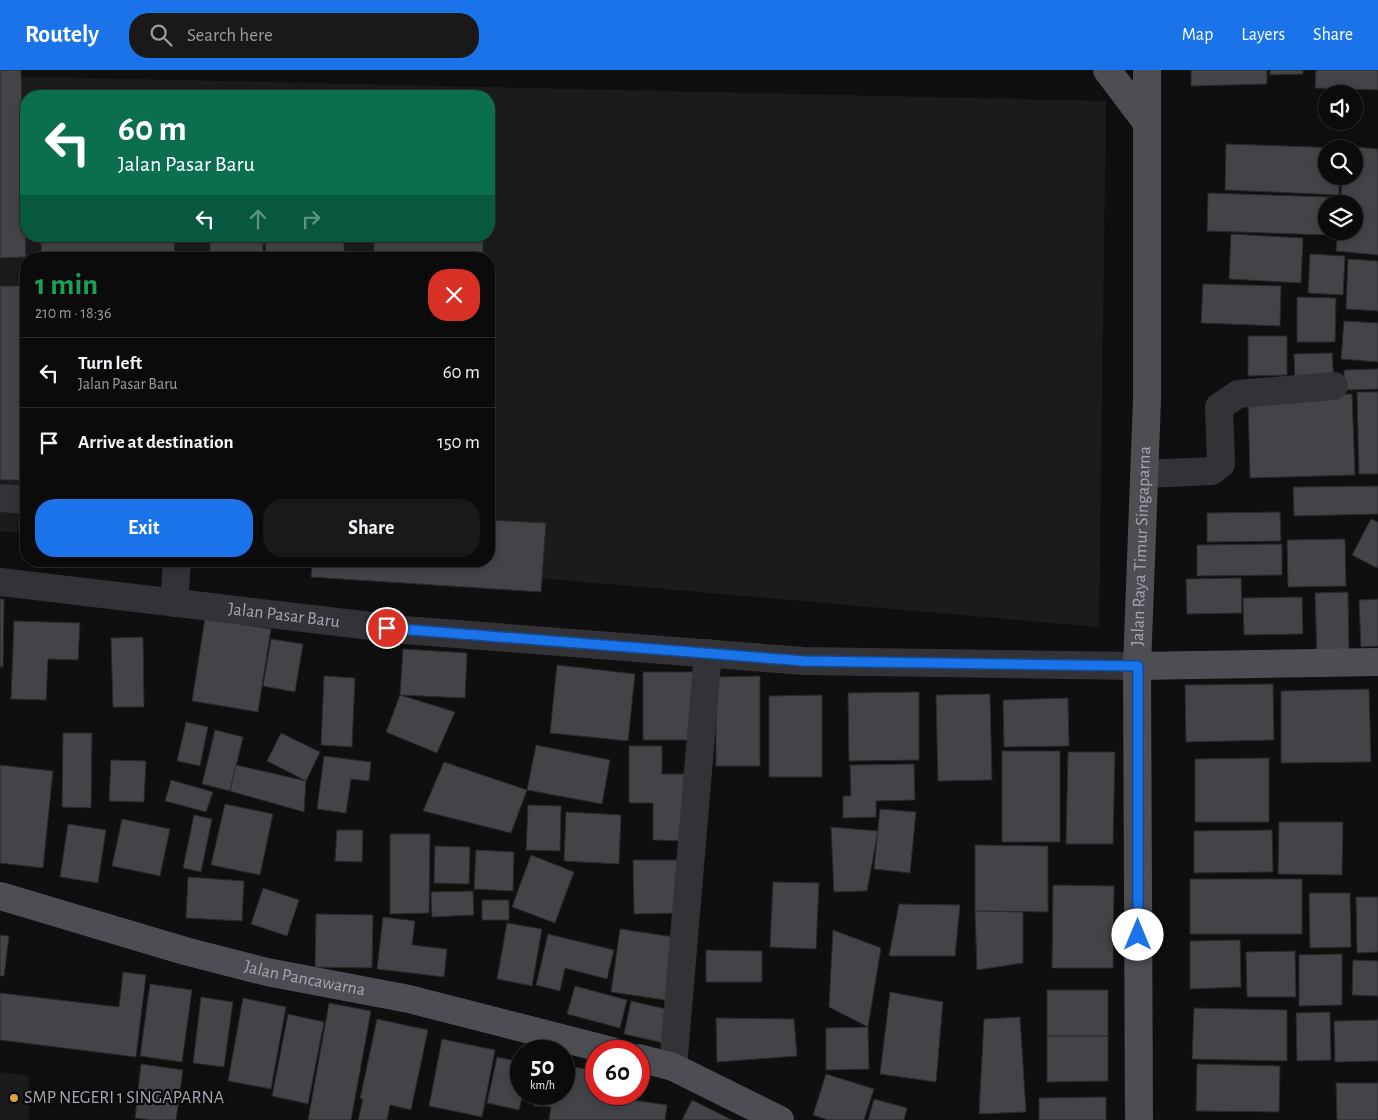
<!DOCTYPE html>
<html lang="en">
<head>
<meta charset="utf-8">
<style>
  :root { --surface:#0b0b0c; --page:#19191a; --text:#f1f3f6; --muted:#9a9b9d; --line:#2b2b2d; --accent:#1a73e8 }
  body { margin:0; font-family:"Alegreya Sans",sans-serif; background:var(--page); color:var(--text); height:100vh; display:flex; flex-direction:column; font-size:19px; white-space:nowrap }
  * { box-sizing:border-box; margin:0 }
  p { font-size:16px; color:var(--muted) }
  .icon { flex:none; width:28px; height:28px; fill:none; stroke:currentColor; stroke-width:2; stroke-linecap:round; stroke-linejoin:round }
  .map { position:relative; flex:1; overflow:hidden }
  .drawer { position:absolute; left:20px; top:182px; width:475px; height:315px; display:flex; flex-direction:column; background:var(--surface); border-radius:20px; box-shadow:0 2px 8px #0003,0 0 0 1px var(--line) }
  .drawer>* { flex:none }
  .top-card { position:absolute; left:20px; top:20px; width:475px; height:152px; border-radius:20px; box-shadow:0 2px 8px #0003,0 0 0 1px var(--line); background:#0b6e4f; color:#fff; overflow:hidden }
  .buttons { position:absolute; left:1318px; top:15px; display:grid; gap:10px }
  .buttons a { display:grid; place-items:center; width:45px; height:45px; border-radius:50%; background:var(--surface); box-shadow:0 2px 8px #0003,0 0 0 1px var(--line); font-size:25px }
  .speed { position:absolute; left:510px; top:970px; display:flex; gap:10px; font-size:25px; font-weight:700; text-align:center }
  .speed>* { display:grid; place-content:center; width:65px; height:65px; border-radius:50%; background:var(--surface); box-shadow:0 2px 8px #0003,0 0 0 1px var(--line); line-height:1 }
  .speed small { font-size:12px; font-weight:400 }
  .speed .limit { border:8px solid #d22; background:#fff; color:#111 }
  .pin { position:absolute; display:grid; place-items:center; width:42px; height:42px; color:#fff; margin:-21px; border:2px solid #fff; border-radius:50%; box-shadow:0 1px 5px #0007 }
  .me { position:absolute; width:55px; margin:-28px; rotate:0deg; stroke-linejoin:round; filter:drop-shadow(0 0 4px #0008) }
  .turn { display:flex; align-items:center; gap:18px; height:105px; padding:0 15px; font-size:22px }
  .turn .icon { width:65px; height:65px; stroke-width:2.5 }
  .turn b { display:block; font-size:35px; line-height:42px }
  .lanes { display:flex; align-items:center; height:48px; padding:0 15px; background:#0003; justify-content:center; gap:25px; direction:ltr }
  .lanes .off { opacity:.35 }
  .round { display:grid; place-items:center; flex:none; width:52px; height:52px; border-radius:20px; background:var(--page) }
  .overview { display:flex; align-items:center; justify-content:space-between; height:85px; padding:0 15px }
  h1 { font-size:30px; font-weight:600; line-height:38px; color:#1e9e55 }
  .button { display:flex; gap:10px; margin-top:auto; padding:10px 15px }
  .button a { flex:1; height:58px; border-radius:20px; background:var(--accent); color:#fff; font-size:20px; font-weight:600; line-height:58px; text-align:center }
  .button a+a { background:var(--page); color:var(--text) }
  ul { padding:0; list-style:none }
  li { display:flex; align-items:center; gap:15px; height:70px; padding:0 15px; border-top:1px solid var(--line) }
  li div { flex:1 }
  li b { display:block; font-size:19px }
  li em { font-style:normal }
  header { display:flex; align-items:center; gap:30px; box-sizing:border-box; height:70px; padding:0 25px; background:var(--accent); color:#fff }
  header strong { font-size:24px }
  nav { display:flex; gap:28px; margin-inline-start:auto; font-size:18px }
  .search { width:350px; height:45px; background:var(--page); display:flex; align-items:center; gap:12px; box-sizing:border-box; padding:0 18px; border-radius:20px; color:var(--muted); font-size:19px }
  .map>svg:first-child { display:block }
  .built { fill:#1b1b1d; fill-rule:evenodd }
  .building { fill:#434448; stroke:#29292c }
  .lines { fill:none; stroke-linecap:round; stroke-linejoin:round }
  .minor { stroke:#333337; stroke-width:28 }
  .major { stroke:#4d4e53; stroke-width:28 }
  .route-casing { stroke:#114b97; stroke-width:12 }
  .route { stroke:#1a73e8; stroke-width:9 }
  .poi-dot { fill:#dca33b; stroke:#0a0a0b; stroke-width:2 }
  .labels { text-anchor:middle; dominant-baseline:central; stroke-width:4.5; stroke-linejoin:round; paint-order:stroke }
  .street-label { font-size:18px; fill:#a2a6b0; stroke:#0a0a0b }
  .poi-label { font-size:18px; fill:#a2a6b0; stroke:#0a0a0b; text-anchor:start }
</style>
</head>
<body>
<header>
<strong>Routely</strong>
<div class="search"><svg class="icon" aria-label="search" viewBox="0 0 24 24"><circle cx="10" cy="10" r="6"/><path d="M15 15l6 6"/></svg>Search here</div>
<nav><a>Map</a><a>Layers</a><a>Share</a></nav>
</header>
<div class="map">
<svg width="1378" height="1050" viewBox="0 0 1378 1050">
  <rect width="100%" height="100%" fill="#0f0f10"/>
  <!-- built -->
  <g class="built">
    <path d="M0,6L1106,31L1099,557L344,491H489V189H26V464L0,461ZM26,26H489V166H26Z"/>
    <path d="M0,1002L29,1006V1050H0Z"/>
  </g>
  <!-- building -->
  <g class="building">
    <path d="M0,0H21L26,187L0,188Z"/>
    <path d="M1191,0H1267V14L1191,16Z"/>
    <path d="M1270,0H1303V4L1270,5Z"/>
    <path d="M1316,0H1378V20L1315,18Z"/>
    <path d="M263,22V26H209V23Z"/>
    <path d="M1226,74L1341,78L1326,79V106H1339V125L1225,120Z"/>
    <path d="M1345,76L1378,79V185L1336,181L1338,161H1354V134H1340L1343,106H1354V79H1345Z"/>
    <path d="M1208,123L1329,127L1328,134H1326V161H1328V165L1207,161Z"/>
    <path d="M1231,164L1303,168L1301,213L1229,209Z"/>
    <path d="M41,166H174L175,189H41Z"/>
    <rect x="210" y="166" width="53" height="23"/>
    <path d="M265,166H344V189H266Z"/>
    <rect x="374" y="166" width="109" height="23"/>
    <path d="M1310,184L1345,186L1343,225L1308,223Z"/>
    <path d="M1348,189L1378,191V241L1346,239Z"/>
    <path d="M1203,214L1281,216L1280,256L1201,253Z"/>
    <rect x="0" y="216" width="26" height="194"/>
    <path d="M1297,227L1336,228L1335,272H1297Z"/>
    <path d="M1344,251L1378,253V292L1341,289Z"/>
    <path d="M1248,266H1287V305L1248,306Z"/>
    <path d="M1332,283L1334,312L1295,313L1294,284Z"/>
    <path d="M1378,299V319L1344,320V300Z"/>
    <path d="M1357,322H1378V404H1359Z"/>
    <path d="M1352,324L1355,405L1250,408L1248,328Z"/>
    <path d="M1378,416V444L1294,446L1293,417Z"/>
    <path d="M1280,442L1281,471L1207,472V443Z"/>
    <path d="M1371,449L1378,452V496L1377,498L1352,485Z"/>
    <path d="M489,450L546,453L541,522L311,507L312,491H489Z"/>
    <path d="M1345,469L1346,516L1288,517L1287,470Z"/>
    <path d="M1282,474V505L1197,506V475Z"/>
    <rect x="211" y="491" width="54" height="4"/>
    <path d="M1241,508L1242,543L1187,544L1186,509Z"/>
    <path d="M1348,522L1349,583L1317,584L1315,523Z"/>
    <path d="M1302,527L1303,564L1244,565L1243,528Z"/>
    <path d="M0,529H4L3,597H0Z"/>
    <path d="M1378,529V576L1361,577L1359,530Z"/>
    <path d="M205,548L271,559L258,642L192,631Z"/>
    <path d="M14,551L80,553L78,590L48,589L46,630L11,629Z"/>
    <path d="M143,567L144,637H113L111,568Z"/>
    <path d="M271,569L303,574L295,622L263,616Z"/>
    <path d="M403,579L467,583L465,628L400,625Z"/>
    <path d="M557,595L635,604L628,671L550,663Z"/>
    <rect x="643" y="602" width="56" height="68"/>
    <path d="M324,606L355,608L352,677L321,675Z"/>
    <path d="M760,606V696H716V607Z"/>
    <path d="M1273,614L1274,670L1186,672L1185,615Z"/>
    <path d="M1369,619L1371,692L1281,693V621Z"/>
    <path d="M919,622V690L849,691L848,623Z"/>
    <path d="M990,624L992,710L938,711L936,625Z"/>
    <path d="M400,625L455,642L437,683L386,662Z"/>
    <path d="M822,625V707H769V626Z"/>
    <path d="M1068,628L1069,676L1004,677L1003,630Z"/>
    <path d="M186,652L208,657L200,696L177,691Z"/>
    <path d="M215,660L243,667L230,721L202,714Z"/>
    <path d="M63,663H92L91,738L62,737Z"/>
    <path d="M281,663L320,682L306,711L267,691Z"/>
    <path d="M536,675L610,690L602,734L527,720Z"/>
    <path d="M629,676H662V704H692V771L653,770V733H629Z"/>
    <rect x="1002" y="681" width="58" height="91"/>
    <path d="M1068,682H1115L1113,774H1066Z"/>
    <path d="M324,686L371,692L369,711L351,709L346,743L317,739Z"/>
    <path d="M1269,688V752H1195V689Z"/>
    <path d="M111,690L146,691L144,732L109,731Z"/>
    <path d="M444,692L527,720L511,763L423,741Z"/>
    <path d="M914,694L915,730L876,731V747L843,748V726H851L850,695Z"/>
    <path d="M0,695L53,701L43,798L0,793Z"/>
    <path d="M236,695L306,711L304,742L230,721Z"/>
    <path d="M171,710L213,722L206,742L165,731Z"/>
    <path d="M225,734L273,744L260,805L211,795Z"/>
    <path d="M528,735L561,736L560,781L526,780Z"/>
    <path d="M880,739L916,742L910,803L874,799Z"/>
    <path d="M566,742L621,745L619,794L564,791Z"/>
    <path d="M194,745L212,749L201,802L183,798Z"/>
    <path d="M122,749L170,759L160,806L112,796Z"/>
    <path d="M1279,752H1343L1342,805L1278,804Z"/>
    <path d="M68,754L106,760L98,813L60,807Z"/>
    <path d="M831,757L878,761L867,821L834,822Z"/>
    <path d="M337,760H363L362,792L335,791Z"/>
    <path d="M1272,760L1273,802L1194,803V761Z"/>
    <path d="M390,764H430L429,843L390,844Z"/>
    <path d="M975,775L1048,776V842L975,841Z"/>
    <path d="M435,776L470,777L469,814L434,813Z"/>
    <path d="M476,780L514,782L513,821L474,819Z"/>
    <path d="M531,785L574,802L555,853L512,837Z"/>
    <path d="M633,790H679L680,843L634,844Z"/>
    <path d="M188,807L244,811L242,851L186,848Z"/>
    <rect x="1190" y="809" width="112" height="55"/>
    <path d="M773,812L819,813L816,879L770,877Z"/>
    <path d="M1053,815L1114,816L1113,898H1052Z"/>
    <path d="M263,818L299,830L287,866L251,854Z"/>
    <path d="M473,821L474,845L432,847L431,822Z"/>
    <path d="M1309,823H1350L1351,877L1310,878Z"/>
    <path d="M1356,827H1378V882L1357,883Z"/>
    <rect x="482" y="830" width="27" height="20"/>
    <path d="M899,834L960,835L955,886H889Z"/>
    <path d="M975,841L1023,842V893L977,900Z"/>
    <path d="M316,844L373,845L372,898L315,897Z"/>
    <path d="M383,847L415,851L412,875L447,879L444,907L377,899Z"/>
    <path d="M507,853L542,859L532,916L497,909Z"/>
    <path d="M620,859L681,868L672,931L611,922Z"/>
    <path d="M833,860L881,878L868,957L829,937Z"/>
    <path d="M548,864L614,880L607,909L565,898L560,921L536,915Z"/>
    <path d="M0,865L9,866L4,906H0Z"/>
    <path d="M1240,870L1241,917L1190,919V871Z"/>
    <path d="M706,880L762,881V912H706Z"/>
    <path d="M1295,881L1296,927H1247L1246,882Z"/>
    <path d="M1342,884V935L1299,936V885Z"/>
    <path d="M1353,890L1378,891V926L1352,925Z"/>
    <path d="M123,902L146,905L136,987L0,970V923L119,937Z"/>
    <path d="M150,914L192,920L182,992L140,986Z"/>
    <path d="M575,916L627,930L620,958L567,944Z"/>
    <rect x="1047" y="920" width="61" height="46"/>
    <path d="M890,922L943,932L936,1012L880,1004Z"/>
    <path d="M201,927L233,932L224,997L193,993Z"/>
    <path d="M243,928L286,937L271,1019L228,1011Z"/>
    <path d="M631,931L675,941L668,974L624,964Z"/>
    <path d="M329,933L371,941L351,1050H308Z"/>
    <path d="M1194,938L1287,940V991L1192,989Z"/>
    <path d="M1330,942L1331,990L1297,991L1296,943Z"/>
    <path d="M288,944L324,952L308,1034L272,1026Z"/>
    <path d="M1020,947L1026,1042L979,1044L984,949Z"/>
    <path d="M716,948L794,949L797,986L717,992Z"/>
    <path d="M377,949L428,960L411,1040L390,1035L387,1050H358L363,1029H360Z"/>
    <path d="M1378,950V991L1335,992L1334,951Z"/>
    <path d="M868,957L869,999L826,1000V958Z"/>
    <path d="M1047,966H1108V1011L1047,1012Z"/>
    <path d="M442,969L495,980L482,1047L429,1036Z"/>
    <path d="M497,987L521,992V1024H523L519,1040L487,1033Z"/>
    <path d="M141,994L183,1000L176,1050H150L135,1048Z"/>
    <path d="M1197,994L1280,996L1279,1042L1196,1041Z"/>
    <path d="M564,996L596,1000V1024H633V1030L667,1035L665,1050H549L551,1037L534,1036L536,1024H564Z"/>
    <path d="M826,1004L874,1019L864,1050H828L813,1045Z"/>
    <path d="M1336,1013H1378V1050H1337Z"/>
    <path d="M1106,1027V1050H1039V1028Z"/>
    <path d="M874,1029L907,1038L904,1050H868Z"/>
    <path d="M692,1030L732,1050H682Z"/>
  </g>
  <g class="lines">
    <!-- minor -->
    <g class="minor">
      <path d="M1144,404L1212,401L1221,394L1219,337L1238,324L1334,316"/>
      <path d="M0,428L26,430"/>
      <path id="s1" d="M0,512L405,560L804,591L1137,596"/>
      <path d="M174,533L177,491"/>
      <path d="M673,997L708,583"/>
    </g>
    <!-- major -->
    <g class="major">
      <path d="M1107,0L1147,53"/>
      <path d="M1137,596L1378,592"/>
      <path id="s2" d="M0,826L185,881L267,902L409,929L612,981"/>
      <path d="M639,988L673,997L780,1050"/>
      <path id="s3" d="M1139,1050L1137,596L1147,330V0"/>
    </g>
  </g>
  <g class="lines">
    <defs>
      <path id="route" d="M387,558L804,591L1138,596V865"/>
    </defs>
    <!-- route casing -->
    <use href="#route" class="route-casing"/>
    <!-- route -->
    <use href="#route" class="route"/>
  </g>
  <!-- markers -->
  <circle class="poi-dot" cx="14" cy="1028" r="5"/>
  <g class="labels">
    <!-- street labels -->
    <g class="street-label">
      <text stroke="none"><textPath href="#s3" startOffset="574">Jalan Raya Timur Singaparna</textPath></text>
      <text stroke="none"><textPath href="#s1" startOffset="286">Jalan Pasar Baru</textPath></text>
      <text stroke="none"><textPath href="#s2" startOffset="316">Jalan Pancawarna</textPath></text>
    </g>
    <!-- poi labels -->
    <g class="poi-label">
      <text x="24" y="1028">SMP NEGERI 1 SINGAPARNA</text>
    </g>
  </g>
</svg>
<div class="buttons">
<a><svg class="icon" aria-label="sound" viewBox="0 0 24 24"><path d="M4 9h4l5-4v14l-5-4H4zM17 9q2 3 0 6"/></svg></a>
<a><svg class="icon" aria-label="search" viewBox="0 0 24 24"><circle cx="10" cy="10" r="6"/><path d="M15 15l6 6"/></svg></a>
<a><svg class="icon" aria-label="layers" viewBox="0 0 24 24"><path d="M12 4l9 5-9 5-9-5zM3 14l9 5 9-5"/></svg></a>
</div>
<div class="speed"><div>50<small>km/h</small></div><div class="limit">60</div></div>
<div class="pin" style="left:387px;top:558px;background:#d93025"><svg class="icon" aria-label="arrive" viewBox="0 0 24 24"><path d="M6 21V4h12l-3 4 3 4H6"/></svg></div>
<svg class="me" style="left:1138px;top:865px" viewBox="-20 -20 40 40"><circle r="19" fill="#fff"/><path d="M0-13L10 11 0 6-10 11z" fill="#1a73e8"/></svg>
<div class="top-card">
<div class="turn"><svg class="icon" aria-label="left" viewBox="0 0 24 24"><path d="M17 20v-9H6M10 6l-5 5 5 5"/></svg><div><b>60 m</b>Jalan Pasar Baru</div></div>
<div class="lanes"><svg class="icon" aria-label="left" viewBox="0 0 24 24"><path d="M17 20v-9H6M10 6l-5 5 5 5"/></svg><svg class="icon off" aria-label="ahead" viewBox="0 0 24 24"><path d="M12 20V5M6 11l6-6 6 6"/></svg><svg class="icon off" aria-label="right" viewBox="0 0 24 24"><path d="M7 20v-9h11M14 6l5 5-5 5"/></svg></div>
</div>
<section class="drawer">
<div class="overview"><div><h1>1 min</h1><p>210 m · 18:36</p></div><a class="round" style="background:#d93025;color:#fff"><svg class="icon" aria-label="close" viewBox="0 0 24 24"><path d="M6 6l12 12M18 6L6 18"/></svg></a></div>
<ul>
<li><svg class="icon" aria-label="left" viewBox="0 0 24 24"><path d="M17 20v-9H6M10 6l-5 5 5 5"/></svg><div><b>Turn left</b><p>Jalan Pasar Baru</p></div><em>60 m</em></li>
<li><svg class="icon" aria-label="arrive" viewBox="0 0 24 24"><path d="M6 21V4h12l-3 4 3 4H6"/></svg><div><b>Arrive at destination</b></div><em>150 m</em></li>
</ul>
<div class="button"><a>Exit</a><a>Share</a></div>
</section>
</div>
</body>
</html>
